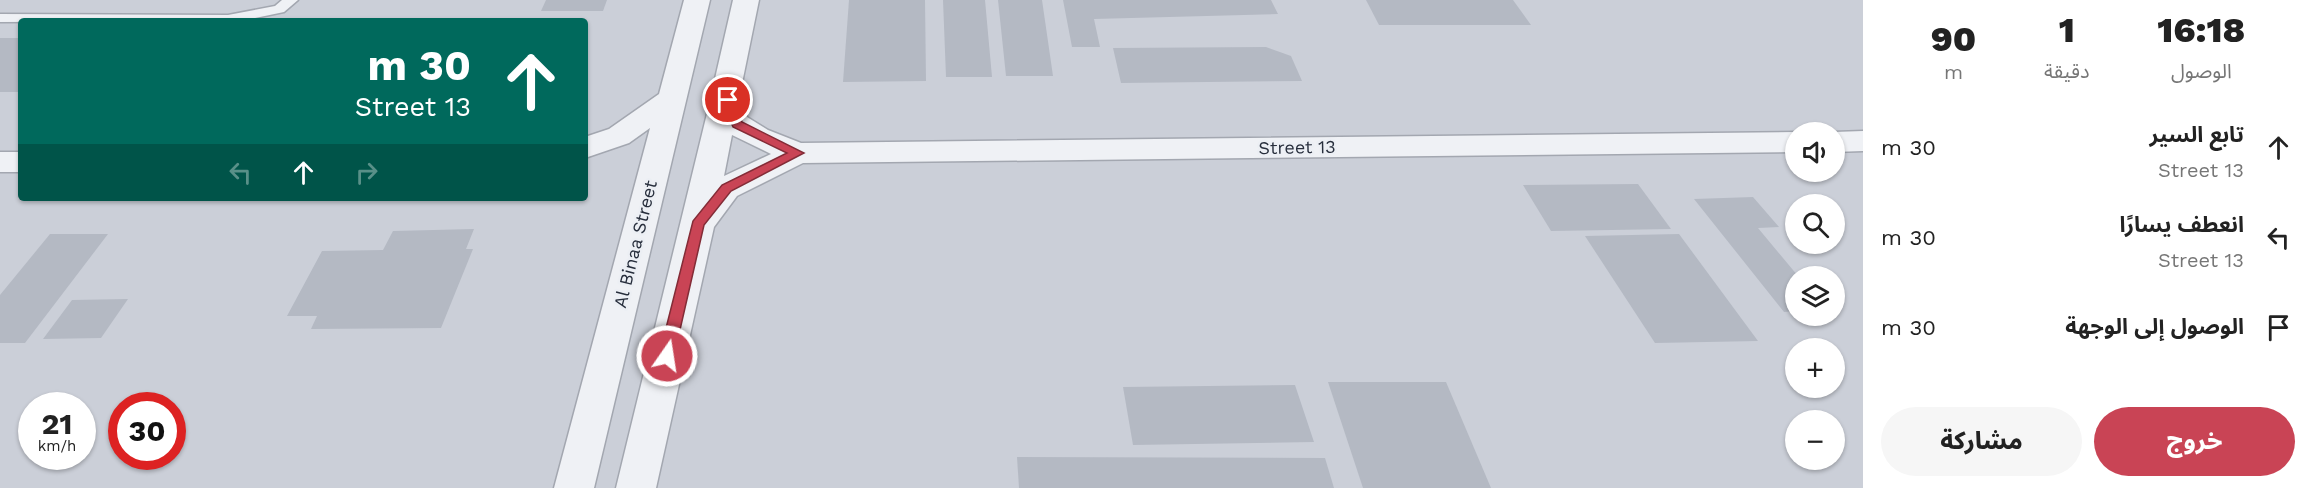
<!DOCTYPE html>
<html lang="ar">
<head>
<meta charset="utf-8">
<style>
  :root { --surface:#fff; --page:#f6f6f6; --text:#222; --muted:#767676; --accent:#c94455 }
  body { margin:0; font-family:"Work Sans","Noto Sans Arabic",sans-serif; background:var(--page); color:var(--text); direction:rtl; height:100vh; display:flex; flex-direction:column; font-size:22px; white-space:nowrap }
  * { box-sizing:border-box; margin:0 }
  p { font-size:20px; color:var(--muted) }
  .icon { flex:none; width:33px; height:33px; fill:none; stroke:currentColor; stroke-width:2; stroke-linecap:round; stroke-linejoin:round }
  .map { position:relative; flex:1; overflow:hidden; direction:ltr }
  .details { display:flex; flex-direction:column; background:var(--surface); width:450px }
  .details>* { flex:none }
  .guide { position:absolute; left:18px; top:18px; width:570px; height:183px; border-radius:6px; box-shadow:0 2px 4px #0004; direction:rtl; background:#00695c; color:#fff; overflow:hidden }
  .fabs { position:absolute; left:1785px; top:122px; display:grid; gap:12px }
  .fabs a { display:grid; place-items:center; width:60px; height:60px; border-radius:50%; background:var(--surface); box-shadow:0 2px 4px #0004; font-size:30px }
  .speed { position:absolute; left:18px; top:392px; display:flex; gap:12px; font-size:30px; font-weight:700; text-align:center }
  .speed>* { display:grid; place-content:center; width:78px; height:78px; border-radius:50%; background:var(--surface); box-shadow:0 2px 4px #0004; line-height:1 }
  .speed small { font-size:15px; font-weight:400 }
  .speed .limit { border:9px solid #d22; background:#fff; color:#111 }
  .pin { position:absolute; display:grid; place-items:center; width:51px; height:51px; color:#fff; margin:-26px; border:3px solid #fff; border-radius:50%; box-shadow:0 2px 6px #0007 }
  .me { position:absolute; width:66px; margin:-33px; rotate:13deg; stroke-linejoin:round; filter:drop-shadow(0 0 4px #0008) }
  .turn { display:flex; align-items:center; gap:21px; height:126px; padding:0 18px; font-size:27px }
  .turn .icon { width:78px; height:78px; stroke-width:2.5 }
  .turn b { display:block; font-size:42px; line-height:51px }
  .lanes { display:flex; align-items:center; height:57px; padding:0 18px; background:#0003; justify-content:center; gap:30px; direction:ltr }
  .lanes .off { opacity:.35 }
  .eta { display:flex; justify-content:space-evenly; align-items:center; height:102px; text-align:center }
  .eta b { font-size:36px; font-weight:800; line-height:42px }
  .button { display:flex; gap:12px; margin-top:auto; padding:12px 18px }
  .button a { flex:1; height:69px; border-radius:36px; background:var(--accent); color:#fff; font-size:24px; font-weight:800; line-height:69px; text-align:center }
  .button a+a { background:var(--page); color:var(--text) }
  ul { padding:0; list-style:none }
  li { display:flex; align-items:center; gap:18px; height:90px; padding:0 18px }
  li div { flex:1 }
  li b { display:block; font-size:22px }
  li em { font-style:normal }
  main { display:flex; flex:1; min-height:0 }
  .map>svg:first-child { display:block }
  .built { fill:#cbcfd8; fill-rule:evenodd }
  .building { fill:#b4b9c3 }
  .lines { fill:none; stroke-linecap:round; stroke-linejoin:round }
  .service-casing { stroke:#a3a7b0; stroke-width:3 }
  .minor-casing { stroke:#a3a7b0; stroke-width:3 }
  .service { fill:#eff1f5; fill-rule:evenodd }
  .minor { fill:#eff1f5; fill-rule:evenodd }
  .route { fill:#c94455; stroke:#832c37; stroke-width:1.5 }
  .labels { text-anchor:middle; dominant-baseline:central; stroke-width:5; stroke-linejoin:round; paint-order:stroke }
  .street-label { font-size:18px; fill:#272e3c; stroke:#eceff4 }
</style>
</head>
<body>
<main>
<section class="details">
<div class="eta">
<div><b>16:18</b><p>الوصول</p></div>
<div><b>1</b><p>دقيقة</p></div>
<div><b>90</b><p>m</p></div>
</div>
<ul>
<li><svg class="icon" aria-label="ahead" viewBox="0 0 24 24"><path d="M12 20V5M6 11l6-6 6 6"/></svg><div><b>تابع السير</b><p>Street 13</p></div><em>30 m</em></li>
<li><svg class="icon" aria-label="left" viewBox="0 0 24 24"><path d="M17 20v-9H6M10 6l-5 5 5 5"/></svg><div><b>انعطف يسارًا</b><p>Street 13</p></div><em>30 m</em></li>
<li><svg class="icon" aria-label="arrive" viewBox="0 0 24 24"><path d="M6 21V4h12l-3 4 3 4H6"/></svg><div><b>الوصول إلى الوجهة</b></div><em>30 m</em></li>
</ul>
<div class="button"><a>خروج</a><a>مشاركة</a></div>
</section>
<div class="map">
<svg width="1863" height="488" viewBox="0 0 1863 488">
  <rect width="100%" height="100%" fill="#dde0e6"/>
  <!-- built -->
  <path class="built" d="M0,0H1863V488H0ZM21,21H585V198H21ZM1796,132H1834V171H1796ZM1796,204H1834V243H1796ZM1796,276H1834V315H1796ZM1796,348H1834V387H1796ZM32,405H82V456H32ZM122,405H172V456H122ZM1796,420H1834V459H1796Z"/>
  <!-- building -->
  <g class="building">
    <path d="M546,0H607L603,11H541Z"/>
    <path d="M849,0H925L926,81L843,82Z"/>
    <path d="M943,0H985L992,77H946Z"/>
    <path d="M998,0H1042L1053,76H1006Z"/>
    <path d="M1063,0H1271L1278,14L1094,19L1100,47H1072Z"/>
    <path d="M1366,0H1513L1531,25H1379Z"/>
    <rect x="0" y="38" width="21" height="54"/>
    <path d="M1266,47L1291,56L1302,81L1121,83L1113,48Z"/>
    <path d="M1638,184L1671,229L1551,231L1523,185Z"/>
    <path d="M1753,197L1779,227L1758,228L1798,276H1796V311L1784,312L1694,199Z"/>
    <path d="M474,229L466,249H473L441,328L311,329L317,316H287L322,251L383,250L393,231Z"/>
    <path d="M50,234H108L25,343H0V295Z"/>
    <path d="M1679,234L1758,341L1655,343L1585,236Z"/>
    <path d="M128,299L101,338L43,339L72,300Z"/>
    <path d="M1328,382H1446L1491,488H1363Z"/>
    <path d="M1295,385L1314,442L1133,445L1123,387Z"/>
    <path d="M1017,457L1325,458L1334,488H1019Z"/>
  </g>
  <g class="lines">
    <defs>
      <path id="service" d="M282,0H298L284,12L240,21L0,22V14L228,15L275,6Z"/>
      <g id="minor">
        <path d="M684,0H710L594,488H554L650,128L629,143L585,158V137L609,129L659,94Z"/>
        <path d="M733,0H759L740,93L747,117L768,130L801,143L1796,132V152L803,163L737,196L714,227L656,488H616L712,93L711,88L714,83ZM732,135L771,154L724,176Z"/>
        <path d="M1863,131V151L1834,152V132Z"/>
        <rect x="0" y="152" width="21" height="20"/>
      </g>
    </defs>
    <!-- service casing -->
    <use href="#service" class="service-casing"/>
    <!-- minor casing -->
    <use href="#minor" class="minor-casing"/>
    <!-- service -->
    <use href="#service" class="service"/>
    <!-- minor -->
    <use href="#minor" class="minor"/>
  </g>
  <!-- route -->
  <path class="route" d="M728,96L734,100L742,122L804,153L731,191L704,225L674,356L672,360H661L659,356L693,221L722,185L787,153L733,127L722,100Z"/>
  <g class="labels">
    <!-- street labels -->
    <g class="street-label">
      <text transform="translate(1297 147) rotate(-1)">Street 13</text>
      <text transform="translate(635 244) rotate(-76)">Al Binaa Street</text>
    </g>
  </g>
</svg>
<div class="fabs">
<a><svg class="icon" aria-label="sound" viewBox="0 0 24 24"><path d="M4 9h4l5-4v14l-5-4H4zM17 9q2 3 0 6"/></svg></a>
<a><svg class="icon" aria-label="search" viewBox="0 0 24 24"><circle cx="10" cy="10" r="6"/><path d="M15 15l6 6"/></svg></a>
<a><svg class="icon" aria-label="layers" viewBox="0 0 24 24"><path d="M12 4l9 5-9 5-9-5zM3 14l9 5 9-5"/></svg></a>
<a>+</a>
<a>−</a>
</div>
<div class="speed"><div>21<small>km/h</small></div><div class="limit">30</div></div>
<div class="pin" style="left:728px;top:100px;background:#d93025"><svg class="icon" aria-label="arrive" viewBox="0 0 24 24"><path d="M6 21V4h12l-3 4 3 4H6"/></svg></div>
<svg class="me" style="left:667px;top:356px" viewBox="-20 -20 40 40"><circle r="17" fill="#c94455" stroke="#fff" stroke-width="3"/><path d="M0-11L8 9 0 5-8 9z" fill="#fff"/></svg>
<div class="guide">
<div class="turn"><svg class="icon" aria-label="ahead" viewBox="0 0 24 24"><path d="M12 20V5M6 11l6-6 6 6"/></svg><div><b>30 m</b>Street 13</div></div>
<div class="lanes"><svg class="icon off" aria-label="left" viewBox="0 0 24 24"><path d="M17 20v-9H6M10 6l-5 5 5 5"/></svg><svg class="icon" aria-label="ahead" viewBox="0 0 24 24"><path d="M12 20V5M6 11l6-6 6 6"/></svg><svg class="icon off" aria-label="right" viewBox="0 0 24 24"><path d="M7 20v-9h11M14 6l5 5-5 5"/></svg></div>
</div>
</div>
</main>
</body>
</html>
